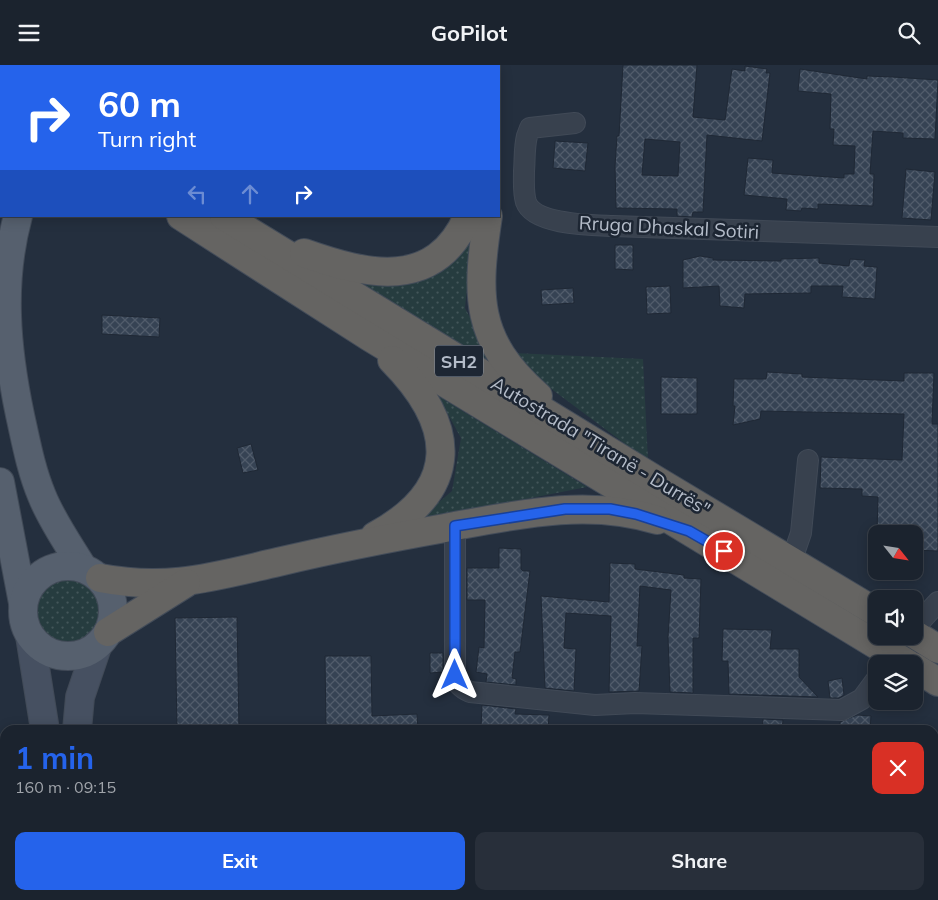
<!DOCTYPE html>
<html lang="en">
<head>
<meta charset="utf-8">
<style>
  :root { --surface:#1b232e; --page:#282f3a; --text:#f1f3f6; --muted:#a0a4aa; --line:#39404a; --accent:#2563eb }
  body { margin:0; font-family:Mulish,sans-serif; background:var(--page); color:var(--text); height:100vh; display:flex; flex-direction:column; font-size:19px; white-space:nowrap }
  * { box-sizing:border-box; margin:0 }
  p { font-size:16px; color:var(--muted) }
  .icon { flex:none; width:28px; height:28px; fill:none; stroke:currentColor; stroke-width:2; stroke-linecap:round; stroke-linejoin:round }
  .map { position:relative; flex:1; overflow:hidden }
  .details { position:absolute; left:0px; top:660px; width:939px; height:175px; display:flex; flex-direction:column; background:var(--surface); border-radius:15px 15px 0 0; box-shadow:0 2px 12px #0003,0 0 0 1px var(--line) }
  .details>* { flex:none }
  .banner { position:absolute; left:0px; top:0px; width:500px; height:152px; box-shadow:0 2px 12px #0003,0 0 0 1px var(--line); background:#2563eb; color:#fff; overflow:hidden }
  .needle { width:32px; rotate:120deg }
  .buttons { position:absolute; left:868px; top:460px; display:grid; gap:10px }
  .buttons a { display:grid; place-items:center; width:55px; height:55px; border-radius:10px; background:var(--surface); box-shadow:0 2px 12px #0003,0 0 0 1px var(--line); font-size:25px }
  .pin { position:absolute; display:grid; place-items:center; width:42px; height:42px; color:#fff; margin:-21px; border:2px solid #fff; border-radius:50%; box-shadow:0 1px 5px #0007 }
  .me { position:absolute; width:55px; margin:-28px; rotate:0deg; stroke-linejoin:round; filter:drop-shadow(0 0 4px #0008) }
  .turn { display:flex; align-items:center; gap:18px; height:105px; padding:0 15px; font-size:22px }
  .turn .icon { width:65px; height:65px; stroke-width:2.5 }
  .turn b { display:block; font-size:35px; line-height:42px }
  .lanes { display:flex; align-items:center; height:48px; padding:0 15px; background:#0003; justify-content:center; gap:25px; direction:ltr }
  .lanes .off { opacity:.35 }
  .round { display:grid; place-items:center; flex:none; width:52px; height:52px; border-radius:10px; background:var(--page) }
  .head { display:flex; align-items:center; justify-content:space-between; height:85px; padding:0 15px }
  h1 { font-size:30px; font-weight:700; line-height:38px; color:var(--accent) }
  .cta { display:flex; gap:10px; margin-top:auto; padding:10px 15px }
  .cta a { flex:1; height:58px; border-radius:10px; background:var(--accent); color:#fff; font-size:20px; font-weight:700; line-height:58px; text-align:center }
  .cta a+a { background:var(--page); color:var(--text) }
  header { display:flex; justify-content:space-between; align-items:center; height:65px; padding:0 15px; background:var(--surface); font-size:22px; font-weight:700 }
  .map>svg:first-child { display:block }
  .grass { fill:url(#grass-dots) }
  .building { fill:url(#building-cross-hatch); stroke:#1f2835; fill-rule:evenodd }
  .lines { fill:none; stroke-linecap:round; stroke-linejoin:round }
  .minor-casing { stroke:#414a57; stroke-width:22 }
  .secondary-casing { stroke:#414a57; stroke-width:30 }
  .primary-casing { stroke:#414a57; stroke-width:30 }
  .trunk-casing { stroke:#434c59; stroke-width:30 }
  .minor { stroke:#38414e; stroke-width:20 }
  .secondary { stroke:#465061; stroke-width:28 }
  .primary { stroke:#56606e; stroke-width:28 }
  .trunk { stroke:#656462; stroke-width:28 }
  .route-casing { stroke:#184099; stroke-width:12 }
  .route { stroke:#2563eb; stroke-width:9 }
  .labels { text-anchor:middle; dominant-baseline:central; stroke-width:5; stroke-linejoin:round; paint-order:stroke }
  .shield { fill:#1d2633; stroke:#878f9c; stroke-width:1 }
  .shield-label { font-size:18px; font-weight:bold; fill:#b4bcc9 }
  .street-label { font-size:19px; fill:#b4bcc9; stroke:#1d2633 }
</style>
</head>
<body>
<header><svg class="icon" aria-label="menu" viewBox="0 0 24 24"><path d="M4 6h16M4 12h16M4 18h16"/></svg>GoPilot<svg class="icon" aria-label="search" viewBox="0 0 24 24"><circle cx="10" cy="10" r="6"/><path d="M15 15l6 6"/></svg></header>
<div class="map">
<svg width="938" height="835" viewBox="0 0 938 835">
  <defs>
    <pattern id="grass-dots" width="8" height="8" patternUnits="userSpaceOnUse" patternTransform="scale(1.25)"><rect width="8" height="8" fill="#263c3f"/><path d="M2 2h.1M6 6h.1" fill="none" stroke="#435659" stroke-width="1.8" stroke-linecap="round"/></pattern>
    <pattern id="building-cross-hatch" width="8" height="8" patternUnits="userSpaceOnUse" patternTransform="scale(1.25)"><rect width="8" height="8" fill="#364354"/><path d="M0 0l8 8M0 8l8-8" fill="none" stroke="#515c6b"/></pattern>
  </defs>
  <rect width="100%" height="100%" fill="#242f3e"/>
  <!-- grass -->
  <g class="grass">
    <path d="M472,173L465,243L496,302L360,220L423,215Z"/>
    <path d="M514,288L643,294L648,396L542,317Z"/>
    <path d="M438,331L587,422L418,455L452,426L461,373Z"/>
    <circle cx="67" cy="545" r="36"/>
  </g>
  <!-- building -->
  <g class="building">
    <path d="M623,0H697L693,52L725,55L732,4L745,6V1L767,4L766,8H770L762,76L707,70L703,147H693L692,152L677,151V144L616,143L615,101L617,71H619ZM645,74L680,77L678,111L642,110Z"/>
    <path d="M800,4L867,14V11L893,12L938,15L935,74L903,73V68L873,66L870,109H874L873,141L818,139V144L802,143L801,146L786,145L787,134L744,130L748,93L773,95L772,108L844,113V109H854L855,81L833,80L834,64H830L831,29L798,26Z"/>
    <path d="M555,76L588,78L585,106L553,103Z"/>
    <path d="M906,104L935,107L931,155L902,153Z"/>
    <path d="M615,180H633V205L615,204Z"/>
    <path d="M700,191L713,193V195L781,196V194L819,193V198L849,201L850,194L865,195L864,201L877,202L875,234L842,232L843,221H811V228L745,229L744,243L720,241L719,221L683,223V195Z"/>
    <path d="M670,221L671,248L647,249L646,222Z"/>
    <path d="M573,223L574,238L542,240L541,225Z"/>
    <path d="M102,250L160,253L159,272L102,269Z"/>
    <path d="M767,307L802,309V312L904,316V308H934L932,359H938V486L914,485V469H877L878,432L862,431V424L820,423L821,392L902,395L904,349L761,346L760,354L733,360L735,341H733L734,314H766Z"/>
    <path d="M661,312L697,313V349H661Z"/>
    <path d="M251,379L258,405L243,408L237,383Z"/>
    <path d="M499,483L521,484V504L523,506H530L520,587H515L512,613L516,614V620L486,617L487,609L476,607L479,582L484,583L485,535H467V503H499Z"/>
    <path d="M610,498L635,499V504L684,510V513L701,514L699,573H693V628L670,627L668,572L671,525L640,521L637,581H642L639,626L609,627L611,551L566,548L564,583L576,584L574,626L545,623L541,531L609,537Z"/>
    <path d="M237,552L239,665H177L175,553Z"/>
    <path d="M723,564L772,565L770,584H799V612L818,632L729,629L728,596H722Z"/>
    <path d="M430,588H443V607L430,608Z"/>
    <path d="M325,591H371L372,651L417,649L418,665H326Z"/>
    <path d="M842,613L844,630L839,633H830L828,616Z"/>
    <path d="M482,640L516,644L515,649L549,650L548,665L481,663Z"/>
    <path d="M857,650L871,651L870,665H840V657Z"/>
    <path d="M763,654L783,655L782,665H762Z"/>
  </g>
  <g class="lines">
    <defs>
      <g id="minor">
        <path d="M575,58L530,63L527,71C524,83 525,94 524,106C524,116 523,127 526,137C534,160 593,160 613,161L938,172"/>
        <path d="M455,461V610C457,619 461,623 470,627L595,640L635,638L842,645L862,634L876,615"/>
        <path d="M791,497L801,468L808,395"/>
        <path d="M914,563L938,537"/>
        <path d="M934,818H938"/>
        <path d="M856,835V830"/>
      </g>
      <g id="secondary">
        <path d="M30,571L45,665"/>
        <path d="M77,665L80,632L98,579"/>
        <path d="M72,830L73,835"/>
        <path d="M98,830L99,835"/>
      </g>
      <g id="primary">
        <path d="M79,1L80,0"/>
        <path d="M107,1L108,0"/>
        <path d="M0,120L1,117"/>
        <path d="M18,151C0,217 6,283 20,350C26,377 31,405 42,431C52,456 69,480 83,503"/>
        <path d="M0,417L23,538"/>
        <circle cx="68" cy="546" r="45"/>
      </g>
      <g id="trunk">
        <path d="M394,0L396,1"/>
        <path d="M424,0L426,1"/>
        <path d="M0,4L1,5"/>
        <path d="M0,41H1"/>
        <path d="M181,151L368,271L908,599"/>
        <path d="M224,151L659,417L876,547"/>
        <path d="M488,151C476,230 474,275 538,331"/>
        <path d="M304,188C366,210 435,227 468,151"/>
        <path d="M375,471C463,423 456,360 392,295"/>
        <path d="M100,513C168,526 212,512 278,497C333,484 389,473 445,463C515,450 587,433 657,455"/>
        <path d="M108,567L186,518"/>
        <path d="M914,569L938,584"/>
        <path d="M914,602L938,617"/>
      </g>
    </defs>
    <!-- minor casing -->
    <use href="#minor" class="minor-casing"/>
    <!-- secondary casing -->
    <use href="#secondary" class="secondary-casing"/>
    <!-- primary casing -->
    <use href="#primary" class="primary-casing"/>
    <!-- trunk casing -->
    <use href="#trunk" class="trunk-casing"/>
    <!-- minor -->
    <use href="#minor" class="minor"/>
    <!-- secondary -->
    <use href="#secondary" class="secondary"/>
    <!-- primary -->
    <use href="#primary" class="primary"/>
    <!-- trunk -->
    <use href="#trunk" class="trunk"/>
  </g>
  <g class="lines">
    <defs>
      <path id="route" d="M455,610V461L565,444H610L636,449L689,466L724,486"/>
    </defs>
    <!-- route casing -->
    <use href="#route" class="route-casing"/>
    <!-- route -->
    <use href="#route" class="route"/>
  </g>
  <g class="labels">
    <!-- shield labels -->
    <rect class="shield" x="435" y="280.5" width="48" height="31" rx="4"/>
    <g class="shield-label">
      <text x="459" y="296">SH2</text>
    </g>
    <!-- street labels -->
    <g class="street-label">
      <text transform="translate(669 162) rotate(3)">Rruga Dhaskal Sotiri</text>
      <text transform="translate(601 381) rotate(31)">Autostrada "Tiranë - Durrës"</text>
    </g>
  </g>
</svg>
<div class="buttons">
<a><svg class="needle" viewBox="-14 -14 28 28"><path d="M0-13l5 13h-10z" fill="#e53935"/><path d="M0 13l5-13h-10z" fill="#a0a4aa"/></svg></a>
<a><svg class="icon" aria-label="sound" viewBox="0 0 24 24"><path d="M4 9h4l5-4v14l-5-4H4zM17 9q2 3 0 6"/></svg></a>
<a><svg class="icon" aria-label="layers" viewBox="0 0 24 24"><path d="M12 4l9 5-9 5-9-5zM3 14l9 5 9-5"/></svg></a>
</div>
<div class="pin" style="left:724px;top:486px;background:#d93025"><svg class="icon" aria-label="arrive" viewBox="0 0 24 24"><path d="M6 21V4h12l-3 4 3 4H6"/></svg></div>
<svg class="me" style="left:455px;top:610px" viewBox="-20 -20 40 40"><path d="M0-17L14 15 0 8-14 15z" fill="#2563eb" stroke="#fff" stroke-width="4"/></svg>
<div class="banner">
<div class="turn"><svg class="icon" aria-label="right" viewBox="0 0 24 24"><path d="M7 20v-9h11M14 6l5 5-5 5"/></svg><div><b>60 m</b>Turn right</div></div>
<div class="lanes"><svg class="icon off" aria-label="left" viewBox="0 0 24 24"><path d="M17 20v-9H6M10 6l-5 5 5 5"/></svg><svg class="icon off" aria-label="ahead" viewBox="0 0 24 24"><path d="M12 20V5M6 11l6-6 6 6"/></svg><svg class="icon" aria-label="right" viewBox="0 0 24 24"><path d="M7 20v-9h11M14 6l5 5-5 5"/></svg></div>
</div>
<section class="details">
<div class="head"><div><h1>1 min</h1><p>160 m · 09:15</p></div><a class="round" style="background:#d93025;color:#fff"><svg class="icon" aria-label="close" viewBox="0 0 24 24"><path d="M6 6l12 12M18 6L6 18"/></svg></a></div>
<div class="cta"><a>Exit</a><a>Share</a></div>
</section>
</div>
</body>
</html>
